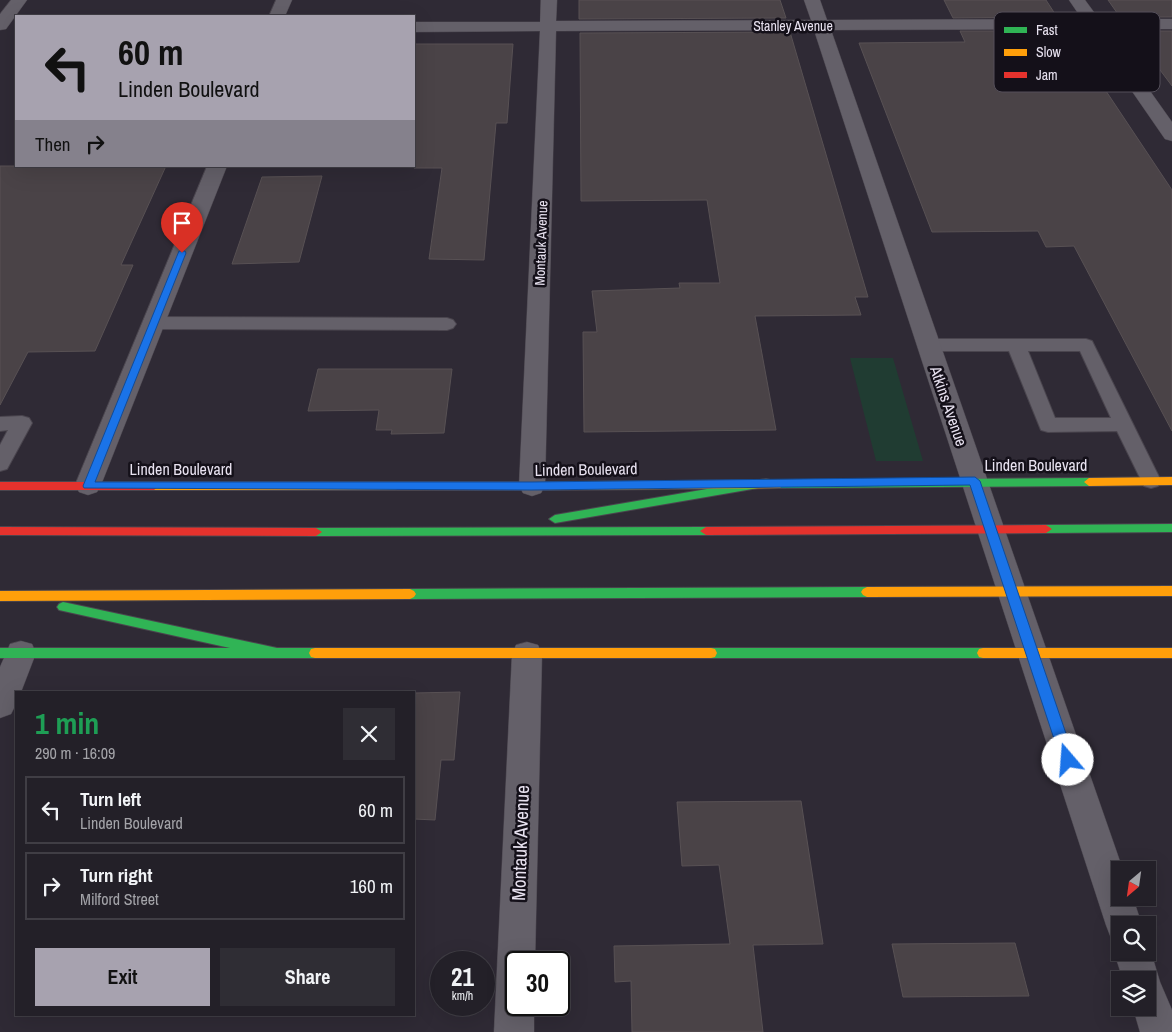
<!DOCTYPE html>
<html lang="en">
<head>
<meta charset="utf-8">
<style>
  :root { --surface:#232028; --page:#2f2d34; --text:#f1f3f6; --muted:#a3a3a8; --line:#403e45; --accent:#a7a2af }
  body { margin:0; font-family:"Archivo Narrow",sans-serif; background:var(--page); color:var(--text); height:100vh; display:flex; flex-direction:column; font-size:19px; white-space:nowrap }
  * { box-sizing:border-box; margin:0 }
  p { font-size:16px; color:var(--muted) }
  .icon { flex:none; width:28px; height:28px; fill:none; stroke:currentColor; stroke-width:2; stroke-linecap:round; stroke-linejoin:round }
  .map { position:relative; flex:1; overflow:hidden }
  .side { position:absolute; left:15px; top:691px; width:400px; height:325px; display:flex; flex-direction:column; background:var(--surface); border-radius:0px; box-shadow:0 5px 20px #0002,0 0 0 1px var(--line) }
  .side>* { flex:none }
  .hud { position:absolute; left:15px; top:15px; width:400px; height:152px; border-radius:0px; box-shadow:0 5px 20px #0002,0 0 0 1px var(--line); background:#a7a2af; color:#111; overflow:hidden }
  .needle { width:32px; rotate:209deg }
  .tools { position:absolute; left:1111px; top:861px; display:grid; gap:10px }
  .tools a { display:grid; place-items:center; width:45px; height:45px; border-radius:0px; background:var(--surface); box-shadow:0 5px 20px #0002,0 0 0 1px var(--line); font-size:25px }
  .speed { position:absolute; left:430px; top:951px; display:flex; gap:10px; font-size:25px; font-weight:700; text-align:center }
  .speed>* { display:grid; place-content:center; width:65px; height:65px; border-radius:50%; background:var(--surface); box-shadow:0 5px 20px #0002,0 0 0 1px var(--line); line-height:1 }
  .speed small { font-size:12px; font-weight:400 }
  .speed .limit { border:2px solid #111; border-radius:8px; background:#fff; color:#111 }
  .pin { position:absolute; display:grid; place-items:center; width:42px; height:42px; color:#fff; margin:-51px -21px; border-radius:50% 50% 50% 0; rotate:-45deg; box-shadow:0 0 5px #0007 }
  .pin .icon { rotate:45deg }
  .me { position:absolute; width:55px; margin:-28px; rotate:342deg; stroke-linejoin:round; filter:drop-shadow(0 0 4px #0008) }
  .turn { display:flex; align-items:center; gap:18px; height:105px; padding:0 20px; font-size:22px }
  .turn .icon { width:65px; height:65px; stroke-width:2.5 }
  .turn b { display:block; font-size:35px; line-height:42px }
  .then { display:flex; align-items:center; height:48px; padding:0 20px; background:#0003; gap:10px; font-size:19px }
  .round { display:grid; place-items:center; flex:none; width:52px; height:52px; border-radius:0px; background:var(--page) }
  .head { display:flex; align-items:center; justify-content:space-between; height:85px; padding:0 20px }
  h1 { font-size:30px; font-weight:700; line-height:38px; color:#1e9e55 }
  .cta { display:flex; gap:10px; margin-top:auto; padding:10px 20px }
  .cta a { flex:1; height:58px; border-radius:0px; background:var(--accent); color:#111; font-size:20px; font-weight:700; line-height:58px; text-align:center }
  .cta a+a { background:var(--page); color:var(--text) }
  ul { padding:0; list-style:none }
  li { display:flex; align-items:center; gap:15px; height:68px; margin:0 10px 8px; padding:0 10px; border:2px solid var(--line); border-radius:0px }
  li div { flex:1 }
  li b { display:block; font-size:19px }
  li em { font-style:normal }
  .map>svg:first-child { display:block }
  .green { fill:#203c32 }
  .building { fill:#4a4347; stroke:#585154 }
  .lines { fill:none; stroke-linecap:round; stroke-linejoin:round }
  .lane-casing { stroke:#4a454e; stroke-width:2 }
  .street-casing { stroke:#4a454e; stroke-width:1 }
  .fast-casing { stroke:#4a454e; stroke-width:2 }
  .slow-casing { stroke:#4a454e; stroke-width:2 }
  .jam-casing { stroke:#4a454e; stroke-width:2 }
  .lane { fill:#646069; fill-rule:evenodd }
  .street { fill:#646069; fill-rule:evenodd }
  .fast { fill:#30b455; fill-rule:evenodd }
  .slow { fill:#ff9f0a; fill-rule:evenodd }
  .jam { fill:#e5322d; fill-rule:evenodd }
  .route { fill:#1a73e8; stroke:#114b97 }
  .labels { text-anchor:middle; dominant-baseline:central; stroke-width:5; stroke-linejoin:round; paint-order:stroke }
  .far-street-label { font-size:14px; fill:#e8e2f0; stroke:#141019 }
  .street-label { font-size:16px; fill:#e8e2f0; stroke:#141019 }
  .near-street-label { font-size:19px; fill:#e8e2f0; stroke:#141019 }
  .key { fill:#141019; stroke:#544f5a; stroke-width:1 }
  .key-label { font-size:14px; fill:#e8e2f0 }
</style>
</head>
<body>
<div class="map">
<svg width="1172" height="1032" viewBox="0 0 1172 1032">
  <rect width="100%" height="100%" fill="#2f2a35"/>
  <!-- green -->
  <path class="green" d="M850,358H893L923,461H876Z"/>
  <!-- building -->
  <g class="building">
    <path d="M579,0H780L786,18L579,19Z"/>
    <path d="M944,0H1046L1057,17L953,18Z"/>
    <path d="M1108,0H1172V17H1120Z"/>
    <path d="M960,31H1066L1172,190V431L1074,246L1046,247L1038,231L932,232L859,43L965,42Z"/>
    <path d="M1131,31H1172V86Z"/>
    <path d="M790,32L868,297H855L861,315L755,316L776,430L584,432L583,332H597L592,291L680,288L679,283H720L707,200L581,201L580,33Z"/>
    <path d="M414,44H513L507,123H496L484,260L429,259L442,168H414Z"/>
    <path d="M0,166H166L121,265H133L95,351L28,352L0,405Z"/>
    <path d="M322,176L299,262L232,264L262,177Z"/>
    <path d="M318,369H452L444,433L391,434L392,430H376L379,410L308,411Z"/>
    <path d="M460,692L454,760H441L435,820L414,819V693Z"/>
    <path d="M801,801L823,944L753,945L763,1032H632L631,981L615,982L614,946L730,944L719,865L682,866L677,802Z"/>
    <path d="M1015,943L1029,996L903,997L892,944Z"/>
  </g>
  <g class="lines">
    <defs>
      <g id="lane">
        <path d="M154,317L447,318L453,320L456,324L453,328L447,330L154,329L148,327L145,323L148,319Z"/>
        <path d="M928,339H1086L1092,341L1161,481L1158,486L1151,488L1144,486L1117,431L1048,432L1041,430L1009,351H928L922,349L919,345L922,341ZM1028,351H1080L1111,418H1055Z"/>
        <path d="M22,416L29,418L32,423L7,469L0,471V445L8,430L0,431V417Z"/>
      </g>
      <g id="street">
        <path d="M11,0H27L6,29L0,30V14Z"/>
        <path d="M276,0H292L285,16H269Z"/>
        <path d="M541,0H557L556,21L811,20L804,0H820L827,20L1082,19L1069,0H1085L1099,19H1172V29H1106L1172,122V141L1165,139L1089,29L831,30L1123,870H1120V898H1133L1142,925H1120V952H1148V942L1160,982L1172,1010V1032H1140L1133,1008H1148V980H1123L1114,952L1119,941L1111,938L1106,925L814,30L556,31L545,486L541,493L532,496L523,493L519,486L540,31L414,32V22H540Z"/>
        <path d="M207,166H227L101,485L97,492L88,495L79,492L75,485Z"/>
        <path d="M21,641L32,644L36,653L21,692H16V704L11,714L0,718V667L10,644Z"/>
        <path d="M527,642L538,645L542,654L535,962H516V1005H534V1032H494L512,654L516,645Z"/>
      </g>
      <g id="fast">
        <path d="M1089,478L1094,482L1089,486L780,488L775,484L780,480Z"/>
        <path d="M766,479L770,480L771,483L770,486L555,523L549,519L555,515Z"/>
        <path d="M1172,524V532L1046,533L1040,529L1046,525Z"/>
        <path d="M706,527L712,531L706,535L316,536L310,532L316,528Z"/>
        <path d="M867,587L871,589L873,592L871,595L867,597L410,599L406,597L404,594L406,591L410,589Z"/>
        <path d="M63,602L277,648H315L319,649L321,653L319,657L315,658H0V648H230L59,610L57,607L59,604Z"/>
        <path d="M711,648H983L987,649L989,653L987,657L983,658H711L707,657L705,653L707,649Z"/>
      </g>
      <g id="slow">
        <path d="M1172,477V485L1089,486L1084,482L1089,478Z"/>
        <path d="M780,480L785,484L780,488L548,490L543,486L548,482Z"/>
        <path d="M154,482H397L402,486L397,490H154L149,486Z"/>
        <path d="M1172,586V596L867,597L863,595L861,592L863,589L867,587Z"/>
        <path d="M410,589L414,591L416,594L414,597L410,599L0,601V591Z"/>
        <path d="M315,648H711L715,649L717,653L715,657L711,658H315L311,657L309,653L311,649Z"/>
        <path d="M983,648H1172V658H983L979,657L977,653L979,649Z"/>
      </g>
      <g id="jam">
        <path d="M0,482H154L159,486L154,490H0Z"/>
        <path d="M397,482H548L553,486L548,490H397L392,486Z"/>
        <path d="M1046,525L1052,529L1046,533L706,535L700,531L706,527Z"/>
        <path d="M0,527L316,528L322,532L316,536L0,535Z"/>
      </g>
    </defs>
    <!-- lane casing -->
    <use href="#lane" class="lane-casing"/>
    <!-- street casing -->
    <use href="#street" class="street-casing"/>
    <!-- fast casing -->
    <use href="#fast" class="fast-casing"/>
    <!-- slow casing -->
    <use href="#slow" class="slow-casing"/>
    <!-- jam casing -->
    <use href="#jam" class="jam-casing"/>
    <!-- lane -->
    <use href="#lane" class="lane"/>
    <!-- street -->
    <use href="#street" class="street"/>
    <!-- fast -->
    <use href="#fast" class="fast"/>
    <!-- slow -->
    <use href="#slow" class="slow"/>
    <!-- jam -->
    <use href="#jam" class="jam"/>
  </g>
  <!-- route -->
  <path class="route" d="M179,251H185L186,253L95,482H532L975,477L980,481L1075,760L1073,764L1068,766L1063,764L1061,760L970,485L532,490L84,488L83,486Z"/>
  <g class="labels">
    <!-- far-street labels -->
    <g class="far-street-label">
      <text x="793" y="26">Stanley Avenue</text>
      <text transform="translate(541 243) rotate(-88)">Montauk Avenue</text>
    </g>
    <!-- street labels -->
    <g class="street-label">
      <text transform="translate(949 406) rotate(71)">Atkins Avenue</text>
      <text x="1036" y="465">Linden Boulevard</text>
      <text x="181" y="469">Linden Boulevard</text>
      <text transform="translate(586 469) rotate(-1)">Linden Boulevard</text>
    </g>
    <!-- near-street labels -->
    <g class="near-street-label">
      <text transform="translate(520 843) rotate(-88)">Montauk Avenue</text>
    </g>
  </g>
  <!-- legend -->
  <rect x="994" y="12" width="166" height="80" rx="8" class="key"/>
  <rect x="1004" y="27" width="23" height="6" fill="#30b455"/>
  <rect x="1004" y="49" width="23" height="7" fill="#ff9f0a"/>
  <rect x="1004" y="72" width="23" height="6" fill="#e5322d"/>
  <g class="key-label">
    <text x="1036" y="35">Fast</text>
    <text x="1036" y="57">Slow</text>
    <text x="1036" y="80">Jam</text>
  </g>
</svg>
<div class="tools">
<a><svg class="needle" viewBox="-14 -14 28 28"><path d="M0-13l5 13h-10z" fill="#e53935"/><path d="M0 13l5-13h-10z" fill="#a3a3a8"/></svg></a>
<a><svg class="icon" aria-label="search" viewBox="0 0 24 24"><circle cx="10" cy="10" r="6"/><path d="M15 15l6 6"/></svg></a>
<a><svg class="icon" aria-label="layers" viewBox="0 0 24 24"><path d="M12 4l9 5-9 5-9-5zM3 14l9 5 9-5"/></svg></a>
</div>
<div class="speed"><div>21<small>km/h</small></div><div class="limit">30</div></div>
<div class="pin" style="left:182px;top:253px;background:#d93025"><svg class="icon" aria-label="arrive" viewBox="0 0 24 24"><path d="M6 21V4h12l-3 4 3 4H6"/></svg></div>
<svg class="me" style="left:1068px;top:760px" viewBox="-20 -20 40 40"><circle r="19" fill="#fff"/><path d="M0-13L10 11 0 6-10 11z" fill="#1a73e8"/></svg>
<div class="hud">
<div class="turn"><svg class="icon" aria-label="left" viewBox="0 0 24 24"><path d="M17 20v-9H6M10 6l-5 5 5 5"/></svg><div><b>60 m</b>Linden Boulevard</div></div>
<div class="then">Then<svg class="icon" aria-label="right" viewBox="0 0 24 24"><path d="M7 20v-9h11M14 6l5 5-5 5"/></svg></div>
</div>
<section class="side">
<div class="head"><div><h1>1 min</h1><p>290 m · 16:09</p></div><a class="round"><svg class="icon" aria-label="close" viewBox="0 0 24 24"><path d="M6 6l12 12M18 6L6 18"/></svg></a></div>
<ul>
<li><svg class="icon" aria-label="left" viewBox="0 0 24 24"><path d="M17 20v-9H6M10 6l-5 5 5 5"/></svg><div><b>Turn left</b><p>Linden Boulevard</p></div><em>60 m</em></li>
<li><svg class="icon" aria-label="right" viewBox="0 0 24 24"><path d="M7 20v-9h11M14 6l5 5-5 5"/></svg><div><b>Turn right</b><p>Milford Street</p></div><em>160 m</em></li>
</ul>
<div class="cta"><a>Exit</a><a>Share</a></div>
</section>
</div>
</body>
</html>
